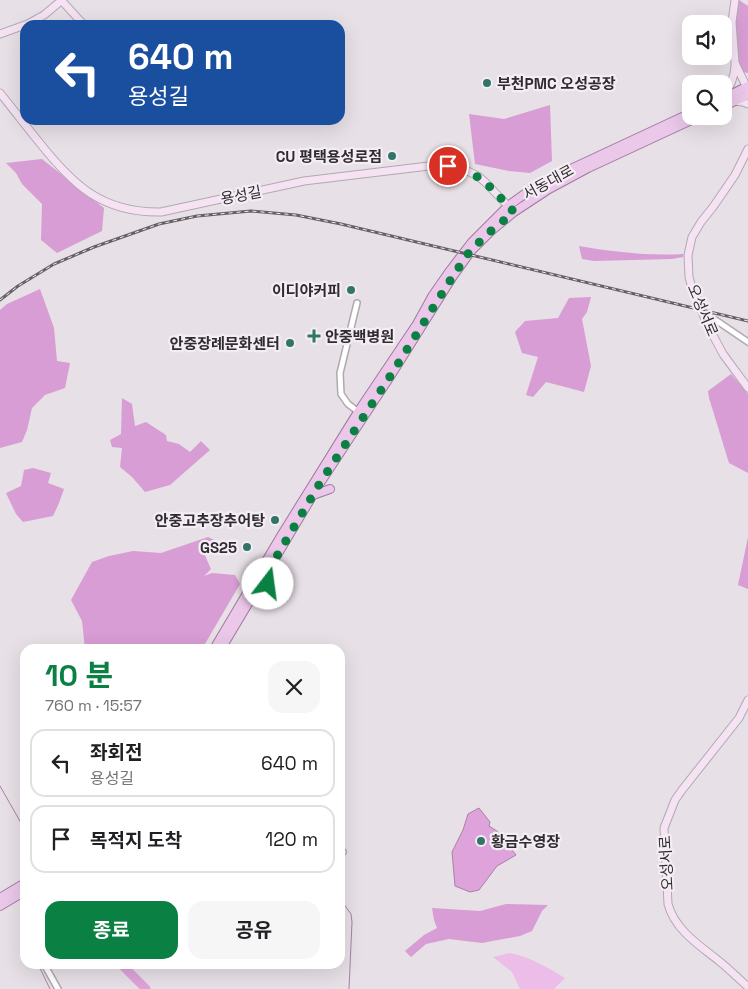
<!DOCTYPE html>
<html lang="ko">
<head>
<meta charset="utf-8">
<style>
  :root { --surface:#fff; --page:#f6f6f6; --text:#202124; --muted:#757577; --line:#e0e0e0; --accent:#0b8043 }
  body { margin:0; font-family:"Space Grotesk","Noto Sans KR",sans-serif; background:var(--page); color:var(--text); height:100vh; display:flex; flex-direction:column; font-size:19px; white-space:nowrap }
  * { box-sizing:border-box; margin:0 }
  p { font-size:16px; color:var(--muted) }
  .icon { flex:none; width:28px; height:28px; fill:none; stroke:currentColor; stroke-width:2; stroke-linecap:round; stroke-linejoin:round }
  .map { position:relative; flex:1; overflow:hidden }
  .side { position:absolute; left:20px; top:644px; width:325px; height:325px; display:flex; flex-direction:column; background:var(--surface); border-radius:15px; box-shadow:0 5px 20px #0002 }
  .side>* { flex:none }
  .hud { position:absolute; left:20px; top:20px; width:325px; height:105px; border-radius:15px; box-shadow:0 5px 20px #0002; background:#1a4fa0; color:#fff; overflow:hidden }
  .controls { position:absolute; left:682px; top:15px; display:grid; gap:10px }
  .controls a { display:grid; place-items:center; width:50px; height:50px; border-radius:10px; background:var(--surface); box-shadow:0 5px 20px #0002; font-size:25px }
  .pin { position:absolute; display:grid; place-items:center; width:42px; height:42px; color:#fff; margin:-21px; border:2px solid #fff; border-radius:50%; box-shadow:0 1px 5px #0007 }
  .me { position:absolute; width:55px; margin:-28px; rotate:15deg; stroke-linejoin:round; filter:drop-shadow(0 0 4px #0008) }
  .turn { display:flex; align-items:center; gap:18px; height:105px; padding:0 25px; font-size:22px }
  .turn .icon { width:65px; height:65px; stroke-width:2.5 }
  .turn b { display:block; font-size:35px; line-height:42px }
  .round { display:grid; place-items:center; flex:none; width:52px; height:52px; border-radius:15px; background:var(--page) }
  .headline { display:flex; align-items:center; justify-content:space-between; height:85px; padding:0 25px }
  h1 { font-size:30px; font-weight:700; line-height:38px; color:var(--accent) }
  .action { display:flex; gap:10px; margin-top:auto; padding:10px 25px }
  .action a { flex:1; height:58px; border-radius:15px; background:var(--accent); color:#fff; font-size:20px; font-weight:700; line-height:58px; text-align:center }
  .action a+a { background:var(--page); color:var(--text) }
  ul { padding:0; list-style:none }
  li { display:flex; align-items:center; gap:15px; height:68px; margin:0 10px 8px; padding:0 15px; border:2px solid var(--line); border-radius:15px }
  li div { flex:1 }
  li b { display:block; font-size:19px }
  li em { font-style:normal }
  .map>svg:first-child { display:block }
  .green { fill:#ebbde8 }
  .forest { fill:#d89dd4 }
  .water { fill:#dea3da; stroke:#aa80a7 }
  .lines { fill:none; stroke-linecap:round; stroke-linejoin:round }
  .stream { stroke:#aa80a7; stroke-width:1 }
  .river { stroke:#dea3da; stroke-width:9 }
  .street-casing { stroke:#b0aab0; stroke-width:8 }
  .secondary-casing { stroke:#b0aab0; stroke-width:9 }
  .primary-casing { stroke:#a0799e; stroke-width:10 }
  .street { stroke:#fff; stroke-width:5 }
  .secondary { stroke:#f5e3f4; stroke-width:7 }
  .primary { stroke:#ebc7e9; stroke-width:8 }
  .rail-casing { stroke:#646064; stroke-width:3 }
  .rail { stroke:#f4edf4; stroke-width:1; stroke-dasharray:4; stroke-linecap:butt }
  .route { stroke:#0b8043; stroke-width:9; stroke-dasharray:0 16.2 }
  .poi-dot { fill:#327568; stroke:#f4edf4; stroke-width:2 }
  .labels { text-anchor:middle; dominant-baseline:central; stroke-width:4.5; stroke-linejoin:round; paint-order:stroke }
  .poi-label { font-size:15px; font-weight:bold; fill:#302d30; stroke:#f4edf4; text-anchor:end }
  .street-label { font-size:15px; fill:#302d30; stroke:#f4edf4 }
</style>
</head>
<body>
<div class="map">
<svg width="748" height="989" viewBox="0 0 748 989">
  <rect width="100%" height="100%" fill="#e7e0e6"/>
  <!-- green -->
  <path class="green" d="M510,953C530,957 547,967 565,978L554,989H520L512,972L493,957Z"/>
  <!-- forest -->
  <g class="forest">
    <path d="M739,0L748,6V73C742,73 740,68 737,64L735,13Z"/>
    <path d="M550,105L552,161L530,173L509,171L475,164L469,114L504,119Z"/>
    <path d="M42,159L104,208L102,231L57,253L41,240L42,204L22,184L16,173L6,163Z"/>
    <path d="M579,246C613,252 648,256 683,254V257L672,259L594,261L582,259Z"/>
    <path d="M40,289L54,328L57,361L70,363L65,388L45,395L32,408L27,430L22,442L0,448V310L7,304Z"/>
    <path d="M591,297L587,312L582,319L591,366L584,392L546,382L533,397L526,395L538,357L522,353L515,332L525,321L558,318L569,298Z"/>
    <path d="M731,374L748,394V473L729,463L709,398L708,391Z"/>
    <path d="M122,398L132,404L135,426L146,422L166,435L167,441L179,444L190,452L201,441L210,450L170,485L145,492L132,477L120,467L122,448L112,447L110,440L121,434Z"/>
    <path d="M33,468L51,473L48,483L64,489L59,503L53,516L23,522L16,514L6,493L21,486L24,470Z"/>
    <path d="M208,537L221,543L203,551L211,569L204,576L212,573L235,575L240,584L202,649H85L82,621L71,600L92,562L109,556L133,551L161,553Z"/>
    <path d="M748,537V589L738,585Z"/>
    <path d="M506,904L548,905L542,911L532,931L520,936L482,943L449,939L426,944L411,957L405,951L424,935L437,928L434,920L432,908L480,911Z"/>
  </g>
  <!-- water -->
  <path class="water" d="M479,808L490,822L489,826L497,831L516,855L497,866L479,890L470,892L455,886L452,852L463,830L468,814Z"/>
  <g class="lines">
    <!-- stream -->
    <g class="stream">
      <path d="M0,786L25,830"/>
      <path d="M340,899L351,914L352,922L349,989"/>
      <path d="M38,964L50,989"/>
    </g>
    <!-- river -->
    <path class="river" d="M121,964L146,989"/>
    <defs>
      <g id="street">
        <path d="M357,303L340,373L341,394L348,404L360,413"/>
        <path d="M702,312L720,323L748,342"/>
        <path d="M340,848L343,852"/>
        <path d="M44,964L58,989"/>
      </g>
      <g id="secondary">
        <path d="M735,0L732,22L735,63L748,90"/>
        <path d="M62,1L84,25"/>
        <path d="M26,25L44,15L62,0"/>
        <path d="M0,34L25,25"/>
        <path d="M0,93C13,109 26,126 39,142C73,185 102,213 161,212L304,181L437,165L459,167L478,176L485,182L512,210"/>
        <path d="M724,95C731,85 734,78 735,66"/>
        <path d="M735,101L743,102L748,104"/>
        <path d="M748,149L735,175L713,207L701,222L692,237L688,255L689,277L692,288L707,324L723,354L748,388"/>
        <path d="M748,700L739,718L682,790L675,800L664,828L668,904C675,930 699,945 719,961C729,969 738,978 748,987"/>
      </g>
      <g id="primary">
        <path d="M724,98L748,86"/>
        <path d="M724,106L748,95"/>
        <path d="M313,495L330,489"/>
        <path d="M257,589L268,584L273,575L271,566"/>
        <path d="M214,649L281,536L358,412L417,324L433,295L449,272L472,242L508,206L526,193L558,175L691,113"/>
        <path d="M221,649L320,483L391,375L453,276L471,251L491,231L514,212L549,189L588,168L700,116"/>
        <path d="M0,898L25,883"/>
        <path d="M0,906L25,891"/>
      </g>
    </defs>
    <!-- street casing -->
    <use href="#street" class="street-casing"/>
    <!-- secondary casing -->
    <use href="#secondary" class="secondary-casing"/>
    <!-- primary casing -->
    <use href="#primary" class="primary-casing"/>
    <!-- street -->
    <use href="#street" class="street"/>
    <!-- secondary -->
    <use href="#secondary" class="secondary"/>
    <!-- primary -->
    <use href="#primary" class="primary"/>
    <defs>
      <path id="rail" d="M0,300L18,286L54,264L94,247L159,224L197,216L251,211L296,215L341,224L748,321"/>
    </defs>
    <!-- rail casing -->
    <use href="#rail" class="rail-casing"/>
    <!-- rail -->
    <use href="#rail" class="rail"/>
  </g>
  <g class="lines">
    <!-- route -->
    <path class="route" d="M268,584L273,575L271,566L320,483L391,375L453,276L470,251L491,231L514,212C492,190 481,171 448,166"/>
  </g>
  <!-- markers -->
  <g class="poi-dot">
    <circle cx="487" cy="83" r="5"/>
    <circle cx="392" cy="156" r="5"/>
    <circle cx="351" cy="290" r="5"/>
    <path d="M311.5 328.5h5v5h5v5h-5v5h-5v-5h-5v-5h5z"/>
    <circle cx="290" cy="343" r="5"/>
    <circle cx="275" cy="520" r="5"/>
    <circle cx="247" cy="547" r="5"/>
    <circle cx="481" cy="841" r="5"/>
  </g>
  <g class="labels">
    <!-- poi labels -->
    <g class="poi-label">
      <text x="497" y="83" text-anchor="start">부천PMC 오성공장</text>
      <text x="382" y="156">CU 평택용성로점</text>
      <text x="341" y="290">이디야커피</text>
      <text x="325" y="336" text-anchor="start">안중백병원</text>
      <text x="280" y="343">안중장례문화센터</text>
      <text x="265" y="520">안중고추장추어탕</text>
      <text x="237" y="547">GS25</text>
      <text x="491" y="841" text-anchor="start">황금수영장</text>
    </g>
    <!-- street labels -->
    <g class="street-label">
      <text transform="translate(548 182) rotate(-29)">서동대로</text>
      <text transform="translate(241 195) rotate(-11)">용성길</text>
      <text transform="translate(703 310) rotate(67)">오성서로</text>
      <text transform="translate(666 863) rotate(-93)">오성서로</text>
    </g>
  </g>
</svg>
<div class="controls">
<a><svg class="icon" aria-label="sound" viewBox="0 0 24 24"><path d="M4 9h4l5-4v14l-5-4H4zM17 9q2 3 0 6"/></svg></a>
<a><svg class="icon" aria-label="search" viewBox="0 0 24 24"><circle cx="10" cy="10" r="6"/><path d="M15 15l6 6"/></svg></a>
</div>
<div class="pin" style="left:448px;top:166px;background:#d93025"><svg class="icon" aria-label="arrive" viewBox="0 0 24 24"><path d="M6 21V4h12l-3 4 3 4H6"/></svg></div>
<svg class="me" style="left:268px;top:584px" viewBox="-20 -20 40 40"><circle r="19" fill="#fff"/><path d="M0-13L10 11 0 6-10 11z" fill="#0b8043"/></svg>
<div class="hud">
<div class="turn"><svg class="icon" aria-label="left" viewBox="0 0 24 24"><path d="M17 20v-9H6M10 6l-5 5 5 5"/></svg><div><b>640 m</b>용성길</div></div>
</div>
<section class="side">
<div class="headline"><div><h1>10 분</h1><p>760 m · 15:57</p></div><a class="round"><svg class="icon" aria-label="close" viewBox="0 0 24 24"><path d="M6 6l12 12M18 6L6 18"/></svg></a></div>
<ul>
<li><svg class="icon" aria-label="left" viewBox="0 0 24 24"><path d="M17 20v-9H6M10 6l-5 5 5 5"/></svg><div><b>좌회전</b><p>용성길</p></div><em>640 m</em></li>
<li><svg class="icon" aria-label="arrive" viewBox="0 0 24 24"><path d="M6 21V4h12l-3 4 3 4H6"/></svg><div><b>목적지 도착</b></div><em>120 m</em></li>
</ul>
<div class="action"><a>종료</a><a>공유</a></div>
</section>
</div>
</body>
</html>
